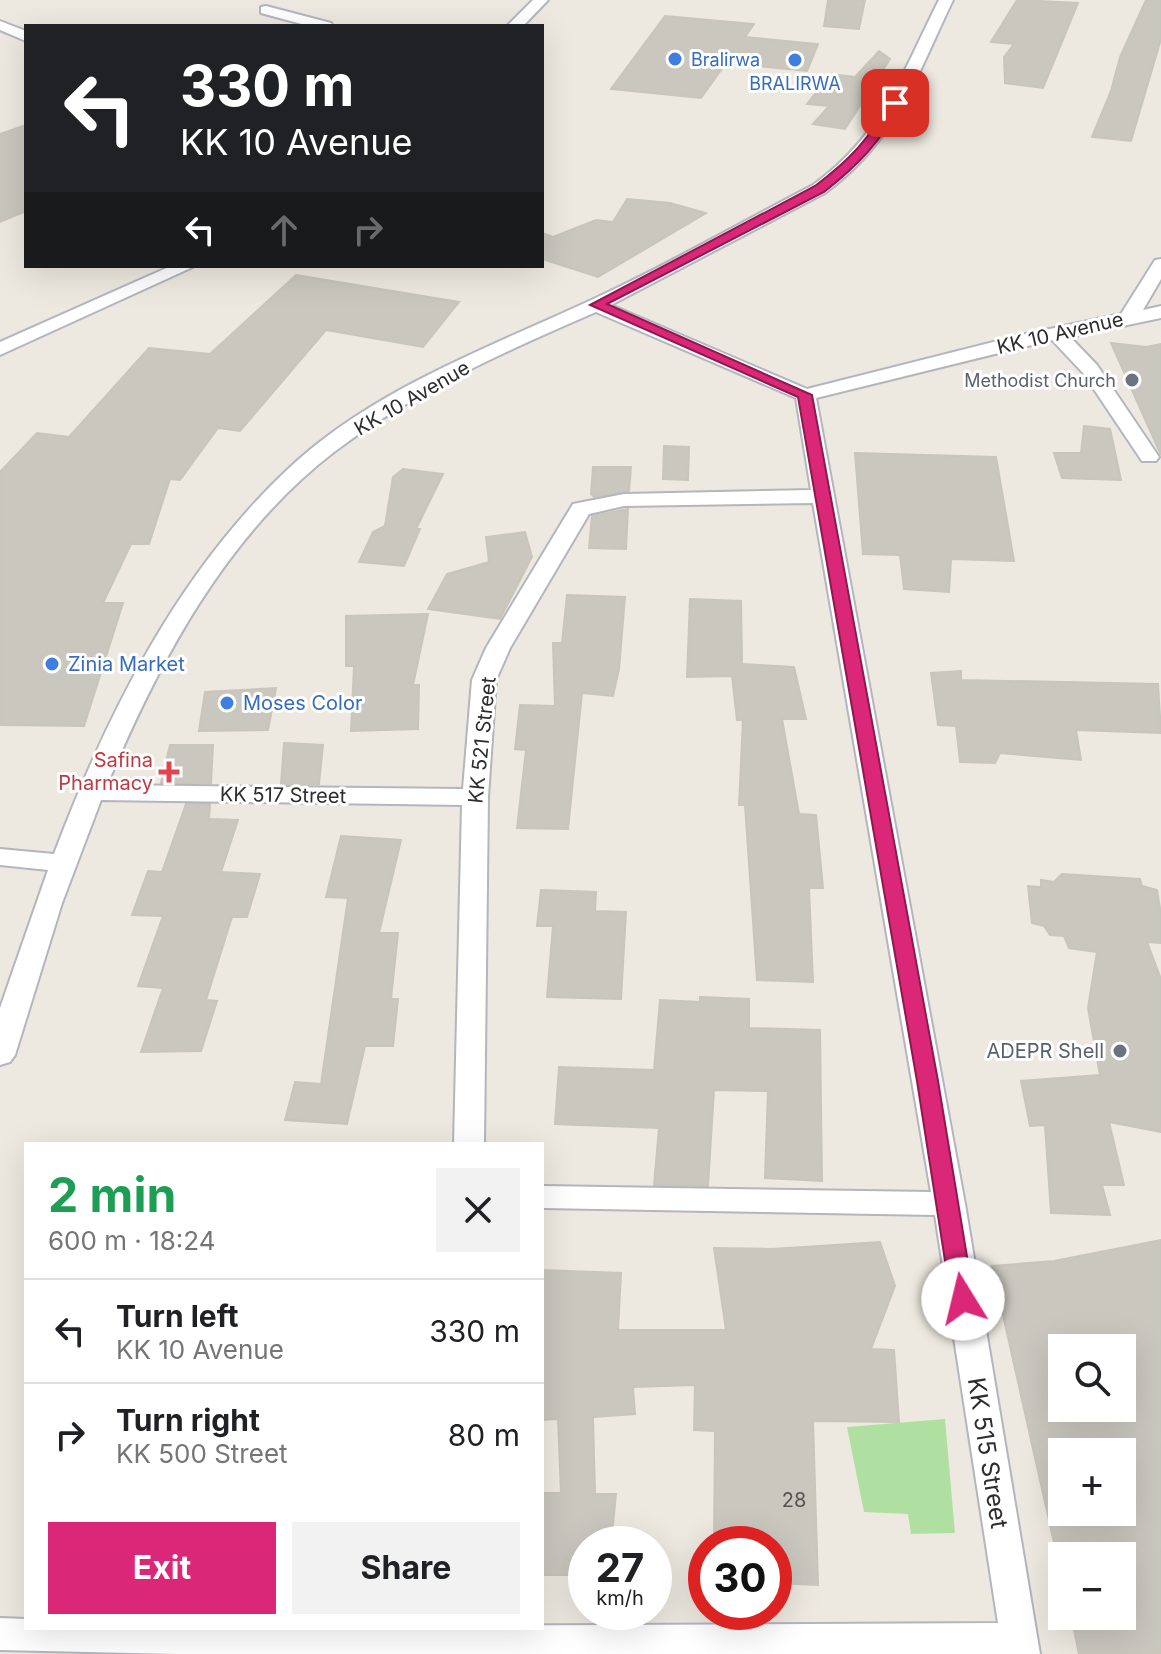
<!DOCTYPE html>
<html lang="en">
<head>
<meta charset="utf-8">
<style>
  :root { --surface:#fff; --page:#f2f2f2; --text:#202124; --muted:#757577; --line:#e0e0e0; --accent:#db2777 }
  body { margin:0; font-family:Inter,sans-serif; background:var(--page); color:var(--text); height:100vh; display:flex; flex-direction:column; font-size:30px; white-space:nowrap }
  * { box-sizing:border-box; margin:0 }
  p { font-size:26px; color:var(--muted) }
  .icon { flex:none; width:44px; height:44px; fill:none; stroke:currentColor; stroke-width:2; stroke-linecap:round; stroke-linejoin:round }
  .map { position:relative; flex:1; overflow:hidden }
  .drawer { position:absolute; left:24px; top:1142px; width:520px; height:488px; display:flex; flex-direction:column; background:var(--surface); border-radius:0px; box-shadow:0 8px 32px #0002 }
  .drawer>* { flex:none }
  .top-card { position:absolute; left:24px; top:24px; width:520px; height:244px; border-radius:0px; box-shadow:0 8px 32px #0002; background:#202124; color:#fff; overflow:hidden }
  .controls { position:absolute; left:1048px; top:1334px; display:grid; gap:16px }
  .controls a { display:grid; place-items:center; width:88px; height:88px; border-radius:0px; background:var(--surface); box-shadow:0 8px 32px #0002; font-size:40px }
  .speed { position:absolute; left:568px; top:1526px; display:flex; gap:16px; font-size:40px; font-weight:700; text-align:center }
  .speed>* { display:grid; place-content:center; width:104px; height:104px; border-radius:50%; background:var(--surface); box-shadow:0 8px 32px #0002; line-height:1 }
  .speed small { font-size:20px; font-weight:400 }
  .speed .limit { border:12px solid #d22; background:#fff; color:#111 }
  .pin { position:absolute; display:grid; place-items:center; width:68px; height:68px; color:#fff; margin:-34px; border-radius:16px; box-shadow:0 4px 12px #0006 }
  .me { position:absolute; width:88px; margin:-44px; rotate:351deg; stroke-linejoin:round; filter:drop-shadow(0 0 6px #0008) }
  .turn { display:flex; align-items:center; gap:28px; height:168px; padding:0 24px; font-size:36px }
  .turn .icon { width:104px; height:104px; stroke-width:2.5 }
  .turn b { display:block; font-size:56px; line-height:68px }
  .lanes { display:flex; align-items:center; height:76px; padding:0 24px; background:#0003; justify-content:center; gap:40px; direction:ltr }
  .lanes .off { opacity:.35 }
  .round { display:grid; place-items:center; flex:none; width:84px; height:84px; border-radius:0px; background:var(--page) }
  .summary { display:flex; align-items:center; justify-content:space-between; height:136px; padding:0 24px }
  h1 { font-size:48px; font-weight:700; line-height:60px; color:#1e9e55 }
  .action { display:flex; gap:16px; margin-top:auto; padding:16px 24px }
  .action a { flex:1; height:92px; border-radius:0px; background:var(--accent); color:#fff; font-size:32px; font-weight:700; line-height:92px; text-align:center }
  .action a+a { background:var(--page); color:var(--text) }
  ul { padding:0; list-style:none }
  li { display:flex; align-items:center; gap:24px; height:104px; padding:0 24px; border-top:2px solid var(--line) }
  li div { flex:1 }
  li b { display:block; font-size:30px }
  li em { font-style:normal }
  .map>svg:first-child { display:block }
  .green { fill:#b0e0a1 }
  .building { fill:#c9c7be; stroke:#c9c5ba; stroke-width:2; fill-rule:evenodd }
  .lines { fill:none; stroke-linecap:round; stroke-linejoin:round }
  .street-casing { stroke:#b3b5bf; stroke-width:4 }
  .street { fill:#fff; fill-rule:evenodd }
  .route { fill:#db2777; stroke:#8e194d; stroke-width:2 }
  .shop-dot { fill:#3f7fe0; stroke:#fff; stroke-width:3 }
  .worship-dot { fill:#6b7280; stroke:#fff; stroke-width:3 }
  .health-dot { fill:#e0444e; stroke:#fff; stroke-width:3 }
  .labels { text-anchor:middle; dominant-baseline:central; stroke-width:6; stroke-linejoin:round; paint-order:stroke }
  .far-shop-label { font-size:18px; fill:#366cbe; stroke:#fff; text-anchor:start }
  .far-worship-label { font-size:18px; fill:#5b616d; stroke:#fff; text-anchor:end }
  .street-label { font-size:20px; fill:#2d2d2d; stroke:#fff }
  .shop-label { font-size:20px; fill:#366cbe; stroke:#fff; text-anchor:start }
  .health-label { font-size:20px; fill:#be3a42; stroke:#fff; text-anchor:end }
  .worship-label { font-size:20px; fill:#5b616d; stroke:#fff; text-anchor:end }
  .near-number-label { font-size:20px; fill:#545451 }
  .near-street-label { font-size:24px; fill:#2d2d2d; stroke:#fff }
</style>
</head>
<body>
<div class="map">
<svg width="1161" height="1654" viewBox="0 0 1161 1654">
  <rect width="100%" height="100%" fill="#ede9e0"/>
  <!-- green -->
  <path class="green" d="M945,1419L955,1533L911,1534L908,1514L864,1512L847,1427Z"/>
  <!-- building -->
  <g class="building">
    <path d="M828,0H865L859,29L824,26Z"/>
    <path d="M1017,0L1078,3L1043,88L1005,83L1004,57L1014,44L991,42Z"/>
    <path d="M1146,0H1161V39L1131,141L1092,137L1111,91L1120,57Z"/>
    <path d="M665,16L754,24L745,37L818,44L807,71L726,63L701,98L611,89Z"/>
    <path d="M879,51L890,59L845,129L813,124L829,106L807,104L831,74L855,77Z"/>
    <path d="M26,125V211L0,222V134Z"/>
    <path d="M627,199L670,203L706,213L598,277L542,259V233L553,237L596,220L613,222Z"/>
    <path d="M296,275L459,302L423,347L326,330L240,431L218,428L180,480L170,479L149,544H131L103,603H123L84,726L0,725V472L37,433L69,437L149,348L210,354Z"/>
    <path d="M1111,343L1146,347L1161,344V455Z"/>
    <path d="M1084,426L1110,429L1121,480L1062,478L1054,453H1081Z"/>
    <path d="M664,446L689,447L688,480L663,479Z"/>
    <path d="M855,453L996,457L1014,561L951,559L949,592L904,589L900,555L863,554Z"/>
    <path d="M593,467H631L629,491L594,497L591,494Z"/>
    <path d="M403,469L443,474L416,529H420L404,566L359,562L373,532L385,526L393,477Z"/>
    <path d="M628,509L626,549L589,548L592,516Z"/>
    <path d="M525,532L532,557L500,619L428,609L447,574L489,562L486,537Z"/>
    <path d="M567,595L625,597L619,669L613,696L582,693L568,829L517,828L526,750L515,749L520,705L555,706L553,643H562Z"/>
    <path d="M690,599L741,601L742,664L794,667L806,719H782L799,814L816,815L823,888H809L813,982L757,980L745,805H739L743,720H737L732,676L687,677Z"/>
    <path d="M428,614L413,685H419L418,729L351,731L354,666H346V616Z"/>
    <path d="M961,671V680L1158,684L1161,733L1076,730L1081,760L1000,753L995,763L960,762L956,726L938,725L931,673Z"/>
    <path d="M276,688L268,730L199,731L205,692Z"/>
    <path d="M284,743L323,745L319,784H281Z"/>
    <path d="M170,745H213L211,783H161Z"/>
    <path d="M186,804H210L209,819L238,820L221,872L260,874L247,917H232L206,1000L217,1001L201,1051L141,1052L163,988L138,986L163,916L132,915L148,871L162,872Z"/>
    <path d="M341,836L401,840L379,933H398L391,999H398L393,1046H365L347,1124L285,1120L295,1082L321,1084L348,898L326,897Z"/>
    <path d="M1062,874L1140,879L1142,886L1157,890L1161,914V943L1147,942L1161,979V1132L1109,1122L1124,1185H1102L1110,1215L1051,1213L1045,1125L1030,1126L1021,1081L1100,1075L1088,1008L1097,952L1069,948L1064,936L1050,935L1044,926L1032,923L1028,886L1041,887V880L1054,882Z"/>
    <path d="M541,890L596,892L595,911L626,912L621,999L547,997L553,926H537Z"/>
    <path d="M700,997L749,999V1028L820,1030L822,1181L765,1178L768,1091L714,1090L708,1186L654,1185L659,1128L555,1124L559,1067L654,1070L660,1000L700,1002Z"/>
    <path d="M1161,1240V1654H1079L1071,1616H1122V1556H1057L992,1266L1054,1261ZM1062,1348H1122V1408H1062ZM1062,1452H1122V1512H1062Z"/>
    <path d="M880,1242L895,1286L871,1349L894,1350L899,1422L813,1421L818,1585L774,1583V1544H714L715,1431L694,1430L695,1385L633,1387L635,1414L593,1417L595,1494H616L611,1544H586V1575H542V1493H561L558,1419L542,1420V1270L621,1273L618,1330H726L714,1248L772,1249Z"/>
  </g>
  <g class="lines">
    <defs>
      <g id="street">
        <path d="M533,0H548L523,26H507Z"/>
        <path d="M939,0H953C916,77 897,140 825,193L611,305L807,389L1021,335L1121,314L1155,260L1161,259V279L1143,310L1161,306V318L1070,337L1097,365L1159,457L1156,461H1142L1083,373L1052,340L816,398L965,1204L1040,1654H175L0,1650V1618L26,1619V1628L998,1623L935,1215L542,1208V1186L931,1192L813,503L624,506L589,514L510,648L496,680L488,797L484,1144H454L462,805L101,800L62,903L15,1055L10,1062L0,1065V1008L48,870L0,865V849L54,854C107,714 177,574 287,470C370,391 485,349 587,302C664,267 738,224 813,185C883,134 901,75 939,0ZM596,312L796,398L811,490L624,494L573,504L486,648L472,680L463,789L107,785C159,661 226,535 334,452C413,392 506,351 596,312Z"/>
        <path d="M266,6L331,23L333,26H309L261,13V7Z"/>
        <path d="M0,21L26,31V41L0,30Z"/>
        <path d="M171,266H195L0,355V342Z"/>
      </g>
    </defs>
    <!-- street casing -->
    <use href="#street" class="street-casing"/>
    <!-- street -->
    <use href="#street" class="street"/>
  </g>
  <!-- route -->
  <path class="route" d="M891,100L901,103C882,141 857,166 824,192L607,304L812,395L938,1081L974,1299L971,1305H955L951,1299L917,1081L798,397L590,305L815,186C851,159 869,139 891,100Z"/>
  <!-- markers -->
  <g class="shop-dot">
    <circle cx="675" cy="59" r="8"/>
    <circle cx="795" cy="60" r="8"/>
    <circle cx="52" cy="664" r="8"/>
    <circle cx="227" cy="703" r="8"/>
  </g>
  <g class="worship-dot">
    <circle cx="1132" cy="380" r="8"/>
    <circle cx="1120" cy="1051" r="8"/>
  </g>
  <path class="health-dot" d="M165 760h8v8h8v8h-8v8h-8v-8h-8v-8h8z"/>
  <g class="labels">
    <!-- far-shop labels -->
    <g class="far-shop-label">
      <text x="691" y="59">Bralirwa</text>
      <text x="795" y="83" text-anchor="middle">BRALIRWA</text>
    </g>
    <!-- far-worship labels -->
    <g class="far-worship-label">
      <text x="1116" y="380">Methodist Church</text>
    </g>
    <!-- street labels -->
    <g class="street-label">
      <text transform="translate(1060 333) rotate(-13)">KK 10 Avenue</text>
      <text transform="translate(412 398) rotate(-30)">KK 10 Avenue</text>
      <text transform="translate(482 740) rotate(-84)">KK 521 Street</text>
      <text transform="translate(283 795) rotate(1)">KK 517 Street</text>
    </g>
    <!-- shop labels -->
    <g class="shop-label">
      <text x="68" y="664">Zinia Market</text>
      <text x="243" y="703">Moses Color</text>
    </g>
    <!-- health labels -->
    <g class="health-label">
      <text x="153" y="760">Safina<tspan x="153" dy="23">Pharmacy</tspan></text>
    </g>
    <!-- worship labels -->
    <g class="worship-label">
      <text x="1104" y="1051">ADEPR Shell</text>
    </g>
    <!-- near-number labels -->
    <g class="near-number-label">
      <text x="794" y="1500">28</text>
    </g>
    <!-- near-street labels -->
    <g class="near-street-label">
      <text transform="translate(988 1453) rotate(81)">KK 515 Street</text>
    </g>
  </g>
</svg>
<div class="controls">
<a><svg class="icon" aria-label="search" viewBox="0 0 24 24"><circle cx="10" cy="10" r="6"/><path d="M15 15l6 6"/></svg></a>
<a>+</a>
<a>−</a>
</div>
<div class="speed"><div>27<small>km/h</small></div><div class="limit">30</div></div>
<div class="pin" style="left:895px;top:103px;background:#d93025"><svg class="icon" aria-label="arrive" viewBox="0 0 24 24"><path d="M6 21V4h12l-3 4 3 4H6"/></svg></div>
<svg class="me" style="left:963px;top:1299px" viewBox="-20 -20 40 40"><circle r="19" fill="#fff"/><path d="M0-13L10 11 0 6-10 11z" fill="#db2777"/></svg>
<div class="top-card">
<div class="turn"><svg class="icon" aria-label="left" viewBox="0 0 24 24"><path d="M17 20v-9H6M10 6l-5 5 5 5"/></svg><div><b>330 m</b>KK 10 Avenue</div></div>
<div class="lanes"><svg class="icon" aria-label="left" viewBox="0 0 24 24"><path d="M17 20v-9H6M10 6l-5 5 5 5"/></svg><svg class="icon off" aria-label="ahead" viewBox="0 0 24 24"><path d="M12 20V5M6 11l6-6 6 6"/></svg><svg class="icon off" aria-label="right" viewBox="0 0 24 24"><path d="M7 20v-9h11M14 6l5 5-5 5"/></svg></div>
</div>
<section class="drawer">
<div class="summary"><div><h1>2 min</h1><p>600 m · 18:24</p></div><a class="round"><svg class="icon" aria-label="close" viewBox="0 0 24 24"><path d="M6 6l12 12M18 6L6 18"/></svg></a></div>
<ul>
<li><svg class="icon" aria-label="left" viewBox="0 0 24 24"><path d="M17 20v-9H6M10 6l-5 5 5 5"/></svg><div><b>Turn left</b><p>KK 10 Avenue</p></div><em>330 m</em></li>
<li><svg class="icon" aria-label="right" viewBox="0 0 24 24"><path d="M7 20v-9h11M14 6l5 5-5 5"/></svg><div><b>Turn right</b><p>KK 500 Street</p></div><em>80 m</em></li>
</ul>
<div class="action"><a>Exit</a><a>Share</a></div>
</section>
</div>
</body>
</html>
